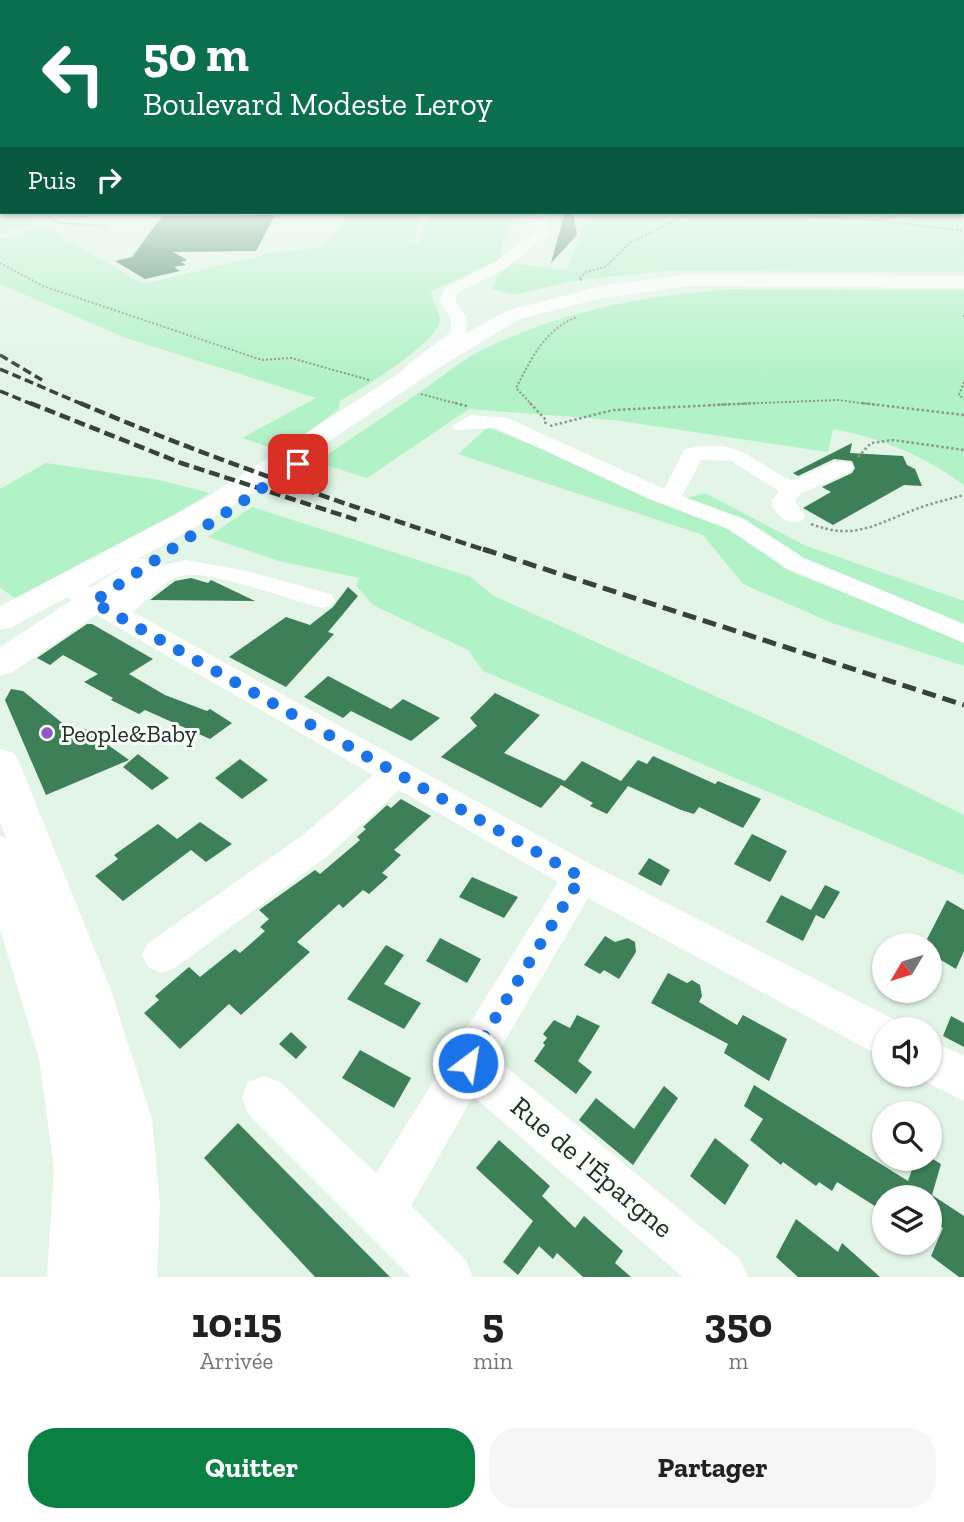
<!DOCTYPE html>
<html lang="fr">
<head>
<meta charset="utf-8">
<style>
  :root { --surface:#fff; --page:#f6f6f6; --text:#202124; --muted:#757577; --accent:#0b8043 }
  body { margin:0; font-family:"Zilla Slab",serif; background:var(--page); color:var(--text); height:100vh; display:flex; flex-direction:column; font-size:26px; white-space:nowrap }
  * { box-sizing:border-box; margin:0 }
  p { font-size:23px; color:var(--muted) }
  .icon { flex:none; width:38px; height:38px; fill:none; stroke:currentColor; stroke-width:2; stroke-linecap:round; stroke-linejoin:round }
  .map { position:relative; height:1277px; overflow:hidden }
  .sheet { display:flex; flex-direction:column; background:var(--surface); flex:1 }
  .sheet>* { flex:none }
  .top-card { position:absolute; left:0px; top:0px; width:964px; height:214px; box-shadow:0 2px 5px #0004; background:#0b6e4f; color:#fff; overflow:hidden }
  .needle { width:46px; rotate:232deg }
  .tools { position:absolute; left:872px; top:933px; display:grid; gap:14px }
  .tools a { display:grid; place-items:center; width:70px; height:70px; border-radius:50%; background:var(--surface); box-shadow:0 2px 5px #0004; font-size:35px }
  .pin { position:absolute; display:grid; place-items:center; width:60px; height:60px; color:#fff; margin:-30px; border-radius:14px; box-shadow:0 4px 10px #0006 }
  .me { position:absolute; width:77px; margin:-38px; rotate:31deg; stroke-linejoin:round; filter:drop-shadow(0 0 5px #0008) }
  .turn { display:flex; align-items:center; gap:24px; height:147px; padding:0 28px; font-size:32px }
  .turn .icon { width:91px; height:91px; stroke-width:2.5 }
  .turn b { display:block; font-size:49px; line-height:60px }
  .then { display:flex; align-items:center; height:66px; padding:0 28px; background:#0003; gap:14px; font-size:26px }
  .eta { display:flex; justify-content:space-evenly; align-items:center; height:119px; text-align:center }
  .eta b { font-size:42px; font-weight:700; line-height:49px }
  .cta { display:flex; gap:14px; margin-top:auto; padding:14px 28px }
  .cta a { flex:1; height:80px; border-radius:28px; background:var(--accent); color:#fff; font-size:28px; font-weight:700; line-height:80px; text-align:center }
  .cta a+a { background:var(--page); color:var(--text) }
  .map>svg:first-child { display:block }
  .green { fill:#b2f2c7 }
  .building { fill:#3d8057 }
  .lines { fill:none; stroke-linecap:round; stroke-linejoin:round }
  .path-far1 { stroke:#8a988e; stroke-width:2; stroke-dasharray:2 2; stroke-linecap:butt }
  .path { stroke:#8a988e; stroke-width:2.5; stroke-dasharray:2.5 2.5; stroke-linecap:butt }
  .minor { fill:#fff; fill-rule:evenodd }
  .major { fill:#fff; fill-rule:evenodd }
  .rail-far2 { stroke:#39413b; stroke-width:3.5; stroke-dasharray:9 4.5; stroke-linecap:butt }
  .rail-far1 { stroke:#39413b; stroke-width:4.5; stroke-dasharray:11 5; stroke-linecap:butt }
  .rail { stroke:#39413b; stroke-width:5; stroke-dasharray:14 7; stroke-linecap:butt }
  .route { stroke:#1a73e8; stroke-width:12; stroke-dasharray:0 21.6 }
  .poi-dot { fill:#9155cc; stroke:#f7fff9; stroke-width:2.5 }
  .labels { text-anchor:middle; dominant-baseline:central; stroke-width:6; stroke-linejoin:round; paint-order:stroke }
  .poi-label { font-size:24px; fill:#252c27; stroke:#f7fff9; text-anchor:start }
  .near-street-label { font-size:28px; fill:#252c27; stroke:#f7fff9 }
</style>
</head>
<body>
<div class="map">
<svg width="964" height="1277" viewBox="0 0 964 1277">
  <rect width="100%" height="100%" fill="#e2f5e7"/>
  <!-- green -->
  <g class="green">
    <path d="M0,199L2,212H30L42,222L0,233Z"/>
    <path d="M963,199L964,272L664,271L572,281L514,295L492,289L496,279L510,263L567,270L589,212H962Z"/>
    <path d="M349,212H421L414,244L418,243L431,212H518L503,241L500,259L431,291C432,301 441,313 440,321C437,343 360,390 340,401L338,410L281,451L242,438L316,398L126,338L0,284V238L45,227L144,284L267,254L320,247L343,225Z"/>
    <path d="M732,289L964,290V485C924,456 882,438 833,429L828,452L614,420L469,409L367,478L316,462C353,437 390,413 427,387C445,375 464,358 484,349C564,310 644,296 732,289Z"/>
    <path d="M488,427L723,523L789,571L964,640V666L832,623L743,584L703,535L458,454Z"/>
    <path d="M46,463L159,480L210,493L97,562L15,598L0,588V489Z"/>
    <path d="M705,493L804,545L964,601V625L798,559L687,498Z"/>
    <path d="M252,507L471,577L494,596L799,734L964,815V875L483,671L468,650L373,605L356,585L359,578L279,561L208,537Z"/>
  </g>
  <!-- building -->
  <g class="building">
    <path d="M565,212H573L577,235L551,263Z"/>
    <path d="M275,215L256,251L173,252L187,260L181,262L186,265L174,267L180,271L145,279L115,261L132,257L162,216Z"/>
    <path d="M852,443L850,453L903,456L907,465L915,469L922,486L904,485L833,525L803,508L831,492L822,487L852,473L855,468L852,461L834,459L798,476L793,473Z"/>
    <path d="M191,578L208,583L211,580L255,601L150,600L175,581Z"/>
    <path d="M348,587L358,596L328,632L334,634L286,687L229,657L286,617L310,625L333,607Z"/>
    <path d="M87,624H92L153,659L129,674L165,695L207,711L210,709L232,723L210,739L145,710L139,714L111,700L113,698L84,682L98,674L63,655L50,665L37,658Z"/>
    <path d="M328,676L391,709L403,699L440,718L411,741L351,711L343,718L304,697Z"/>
    <path d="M11,689L23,691L77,735L86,729L129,760L46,795L5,700Z"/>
    <path d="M495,693L540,715L504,753L565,781L582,761L621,781L638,760L647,764L653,756L715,784L718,781L761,799L743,828L699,807L694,814L681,810L628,786L607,814L590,806L593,803L561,785L541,808L441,757L477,726L470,718Z"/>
    <path d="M138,754L169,778L152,790L123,767Z"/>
    <path d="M240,759L268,780L242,799L215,778Z"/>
    <path d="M401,799L431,816L394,850L401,855L382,873L388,877L369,894L363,890L343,908L339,904L297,942L310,952L241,1015L229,1004L180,1049L144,1013L159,1000L155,996L189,967L200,977L235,949L240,953L265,931L260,927L269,919L259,910L315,870L320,874L360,840L357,837L366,829L363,827L387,805L391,808Z"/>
    <path d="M200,822L232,844L206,862L191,850L123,901L95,876L118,859L114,855L158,824L177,839Z"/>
    <path d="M752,834L787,851L770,882L734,864Z"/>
    <path d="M649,858L670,870L661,886L638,874Z"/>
    <path d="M472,877L518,897L504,918L459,897Z"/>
    <path d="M825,885L840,892L824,919L816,915L803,941L766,922L781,895L811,910Z"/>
    <path d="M947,900L964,910V951L956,969L929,953V945H924Z"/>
    <path d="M605,936L615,942L628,938L635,942L636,952L619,979L604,970L600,974L584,965Z"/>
    <path d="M440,938L481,959L467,983L426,961Z"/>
    <path d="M386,945L404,955L384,984L421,1003L404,1029L347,999Z"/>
    <path d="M668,973L687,983L692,980L700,985L702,996L699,1002L737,1025L743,1015L787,1039L769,1081L724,1053L728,1044L651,1003Z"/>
    <path d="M577,1015L600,1026L578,1061L592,1072L576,1094L534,1061L545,1045L543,1043L547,1038L543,1034L554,1020L570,1028Z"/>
    <path d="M951,1016L964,1023V1047L943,1036Z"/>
    <path d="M291,1032L307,1047L296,1059L279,1044Z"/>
    <path d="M360,1050L411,1078L394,1108L342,1078Z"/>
    <path d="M754,1085L908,1181L916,1158H931L941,1164L932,1195L964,1216V1277H959L931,1256L943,1228L929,1219V1197H883L878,1208L837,1182L832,1191L819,1182L816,1186L783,1162L781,1165L750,1140L763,1119L744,1106Z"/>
    <path d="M664,1086L678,1098L633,1165L579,1120L596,1098L634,1129Z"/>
    <path d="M238,1123L390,1277H315L204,1158Z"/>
    <path d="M715,1138L749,1165L725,1205L690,1176Z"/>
    <path d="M499,1140L550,1186L542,1196L575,1228L584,1216L623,1251L615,1263L631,1277H583L557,1253L553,1259L539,1246L518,1275L503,1262L533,1221L476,1168Z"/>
    <path d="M796,1219L838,1252L842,1243L880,1277H798L776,1257Z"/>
  </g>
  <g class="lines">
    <!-- path-far1 -->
    <g class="path-far1">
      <path d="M42,212L59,223L108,226"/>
      <path d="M753,212L873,220L964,231"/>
      <path d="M878,219L915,212"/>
      <path d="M0,263L43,286L262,360L291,358L369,380"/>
      <path d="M582,280L579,279L586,272L605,267L631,242L693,212"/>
      <path d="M964,315V318"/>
      <path d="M964,382L959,395L964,399"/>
      <path d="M421,394L462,405"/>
      <path d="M532,405L516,388C532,358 544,330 577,317"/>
      <path d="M709,405L838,400L877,405"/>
    </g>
    <!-- path -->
    <g class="path">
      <path d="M455,403L467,406"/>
      <path d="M530,403L546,420L545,425"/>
      <path d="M862,403L964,415"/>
      <path d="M550,426L613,410L758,403"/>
      <path d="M858,457L871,443L893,440L964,450"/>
      <path d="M811,524C853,540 872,526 911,511C928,504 946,500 964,495"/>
    </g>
    <!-- minor -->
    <g class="minor">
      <path d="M536,212H548V234L506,268L458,293L455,300L467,319L466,338L418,374H406L403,370L406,366L451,332V319L439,300L446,287L496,262L536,230Z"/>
      <path d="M471,415L507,418L664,489L685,449C738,436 751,461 792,481L834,462H850L853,467L850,472L800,494L795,501L805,516L801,521C786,525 775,516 772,501L779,491L731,461L701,460L682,496L744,519L804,558L964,624V643L786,568L728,529L649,499L496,428L455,430L452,426Z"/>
      <path d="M186,560L247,571L331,594L335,600L331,606L322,608C292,601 207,568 180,576C163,581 146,601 133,612L594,866L899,1022L902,1029H884V1056L869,1050L588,898L495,1058L740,1259L748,1277H683L473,1096L411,1206L465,1259L473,1277H411L248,1114L242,1098L248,1082L264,1076L280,1082L376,1173L558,882L399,790L329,855L176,967L162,973L148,967L142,955L148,943L303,835L373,775L57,592L53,586L57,580C77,576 96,592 113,601L160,566Z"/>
      <path d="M929,1040L964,1056V1101L914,1076L929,1074Z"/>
    </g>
    <!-- major -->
    <g class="major">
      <path d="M690,274L964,276V288L690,286L602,298L520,319L440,367L226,510L138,559H157L162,566L157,573L13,672L0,676V647L126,565L12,627L0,630V606L206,498L424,357L506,311L601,286Z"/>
      <path d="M0,749L14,753L20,764L111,990L152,1119L160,1205L157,1277H47L54,1168L39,1059L0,929V836L6,838L0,822Z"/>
    </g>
    <!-- rail-far2 -->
    <g class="rail-far2">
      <path d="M0,355L42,380"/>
      <path d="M0,369L84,405"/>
      <path d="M0,391L34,405"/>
    </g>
    <!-- rail-far1 -->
    <g class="rail-far1">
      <path d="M30,403L181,463L357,520"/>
      <path d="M80,403C213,460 350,506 488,551"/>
    </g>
    <!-- rail -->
    <path class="rail" d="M483,549L964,705"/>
  </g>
  <!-- sky -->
  <linearGradient id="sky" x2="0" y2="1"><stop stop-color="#7bb7c4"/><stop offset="0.53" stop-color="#f2faf4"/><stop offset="1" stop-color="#f2faf4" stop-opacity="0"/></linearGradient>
  <rect width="964" height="378" fill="url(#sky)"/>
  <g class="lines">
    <!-- route -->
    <path class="route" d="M298,464L93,602L581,877L468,1063"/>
  </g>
  <!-- markers -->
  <circle class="poi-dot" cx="47" cy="733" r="7"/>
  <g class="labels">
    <!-- poi labels -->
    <g class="poi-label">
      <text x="61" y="733">People&amp;Baby</text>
    </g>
    <!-- near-street labels -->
    <g class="near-street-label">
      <text transform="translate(592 1167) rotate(40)">Rue de l'Épargne</text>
    </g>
  </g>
</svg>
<div class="tools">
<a><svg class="needle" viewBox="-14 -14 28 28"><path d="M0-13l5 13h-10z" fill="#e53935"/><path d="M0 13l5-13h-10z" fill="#757577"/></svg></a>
<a><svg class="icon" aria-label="sound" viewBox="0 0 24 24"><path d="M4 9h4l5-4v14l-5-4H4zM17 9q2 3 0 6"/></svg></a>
<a><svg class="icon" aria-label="search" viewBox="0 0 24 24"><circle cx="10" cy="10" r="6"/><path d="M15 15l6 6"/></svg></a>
<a><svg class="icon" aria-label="layers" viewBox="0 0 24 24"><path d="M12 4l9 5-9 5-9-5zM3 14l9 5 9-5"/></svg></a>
</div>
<div class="pin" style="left:298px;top:464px;background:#d93025"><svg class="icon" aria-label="arrive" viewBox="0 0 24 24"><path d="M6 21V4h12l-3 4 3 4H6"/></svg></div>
<svg class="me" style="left:468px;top:1063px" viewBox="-20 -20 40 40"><circle r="17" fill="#1a73e8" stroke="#fff" stroke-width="3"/><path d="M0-11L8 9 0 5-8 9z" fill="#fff"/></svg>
<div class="top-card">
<div class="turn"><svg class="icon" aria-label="left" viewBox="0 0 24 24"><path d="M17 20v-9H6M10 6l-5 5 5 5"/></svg><div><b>50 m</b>Boulevard Modeste Leroy</div></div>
<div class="then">Puis<svg class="icon" aria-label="right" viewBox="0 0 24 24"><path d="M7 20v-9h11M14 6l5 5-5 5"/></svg></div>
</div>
</div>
<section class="sheet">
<div class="eta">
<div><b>10:15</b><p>Arrivée</p></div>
<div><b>5</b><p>min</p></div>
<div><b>350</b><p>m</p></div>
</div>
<div class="cta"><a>Quitter</a><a>Partager</a></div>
</section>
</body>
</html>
